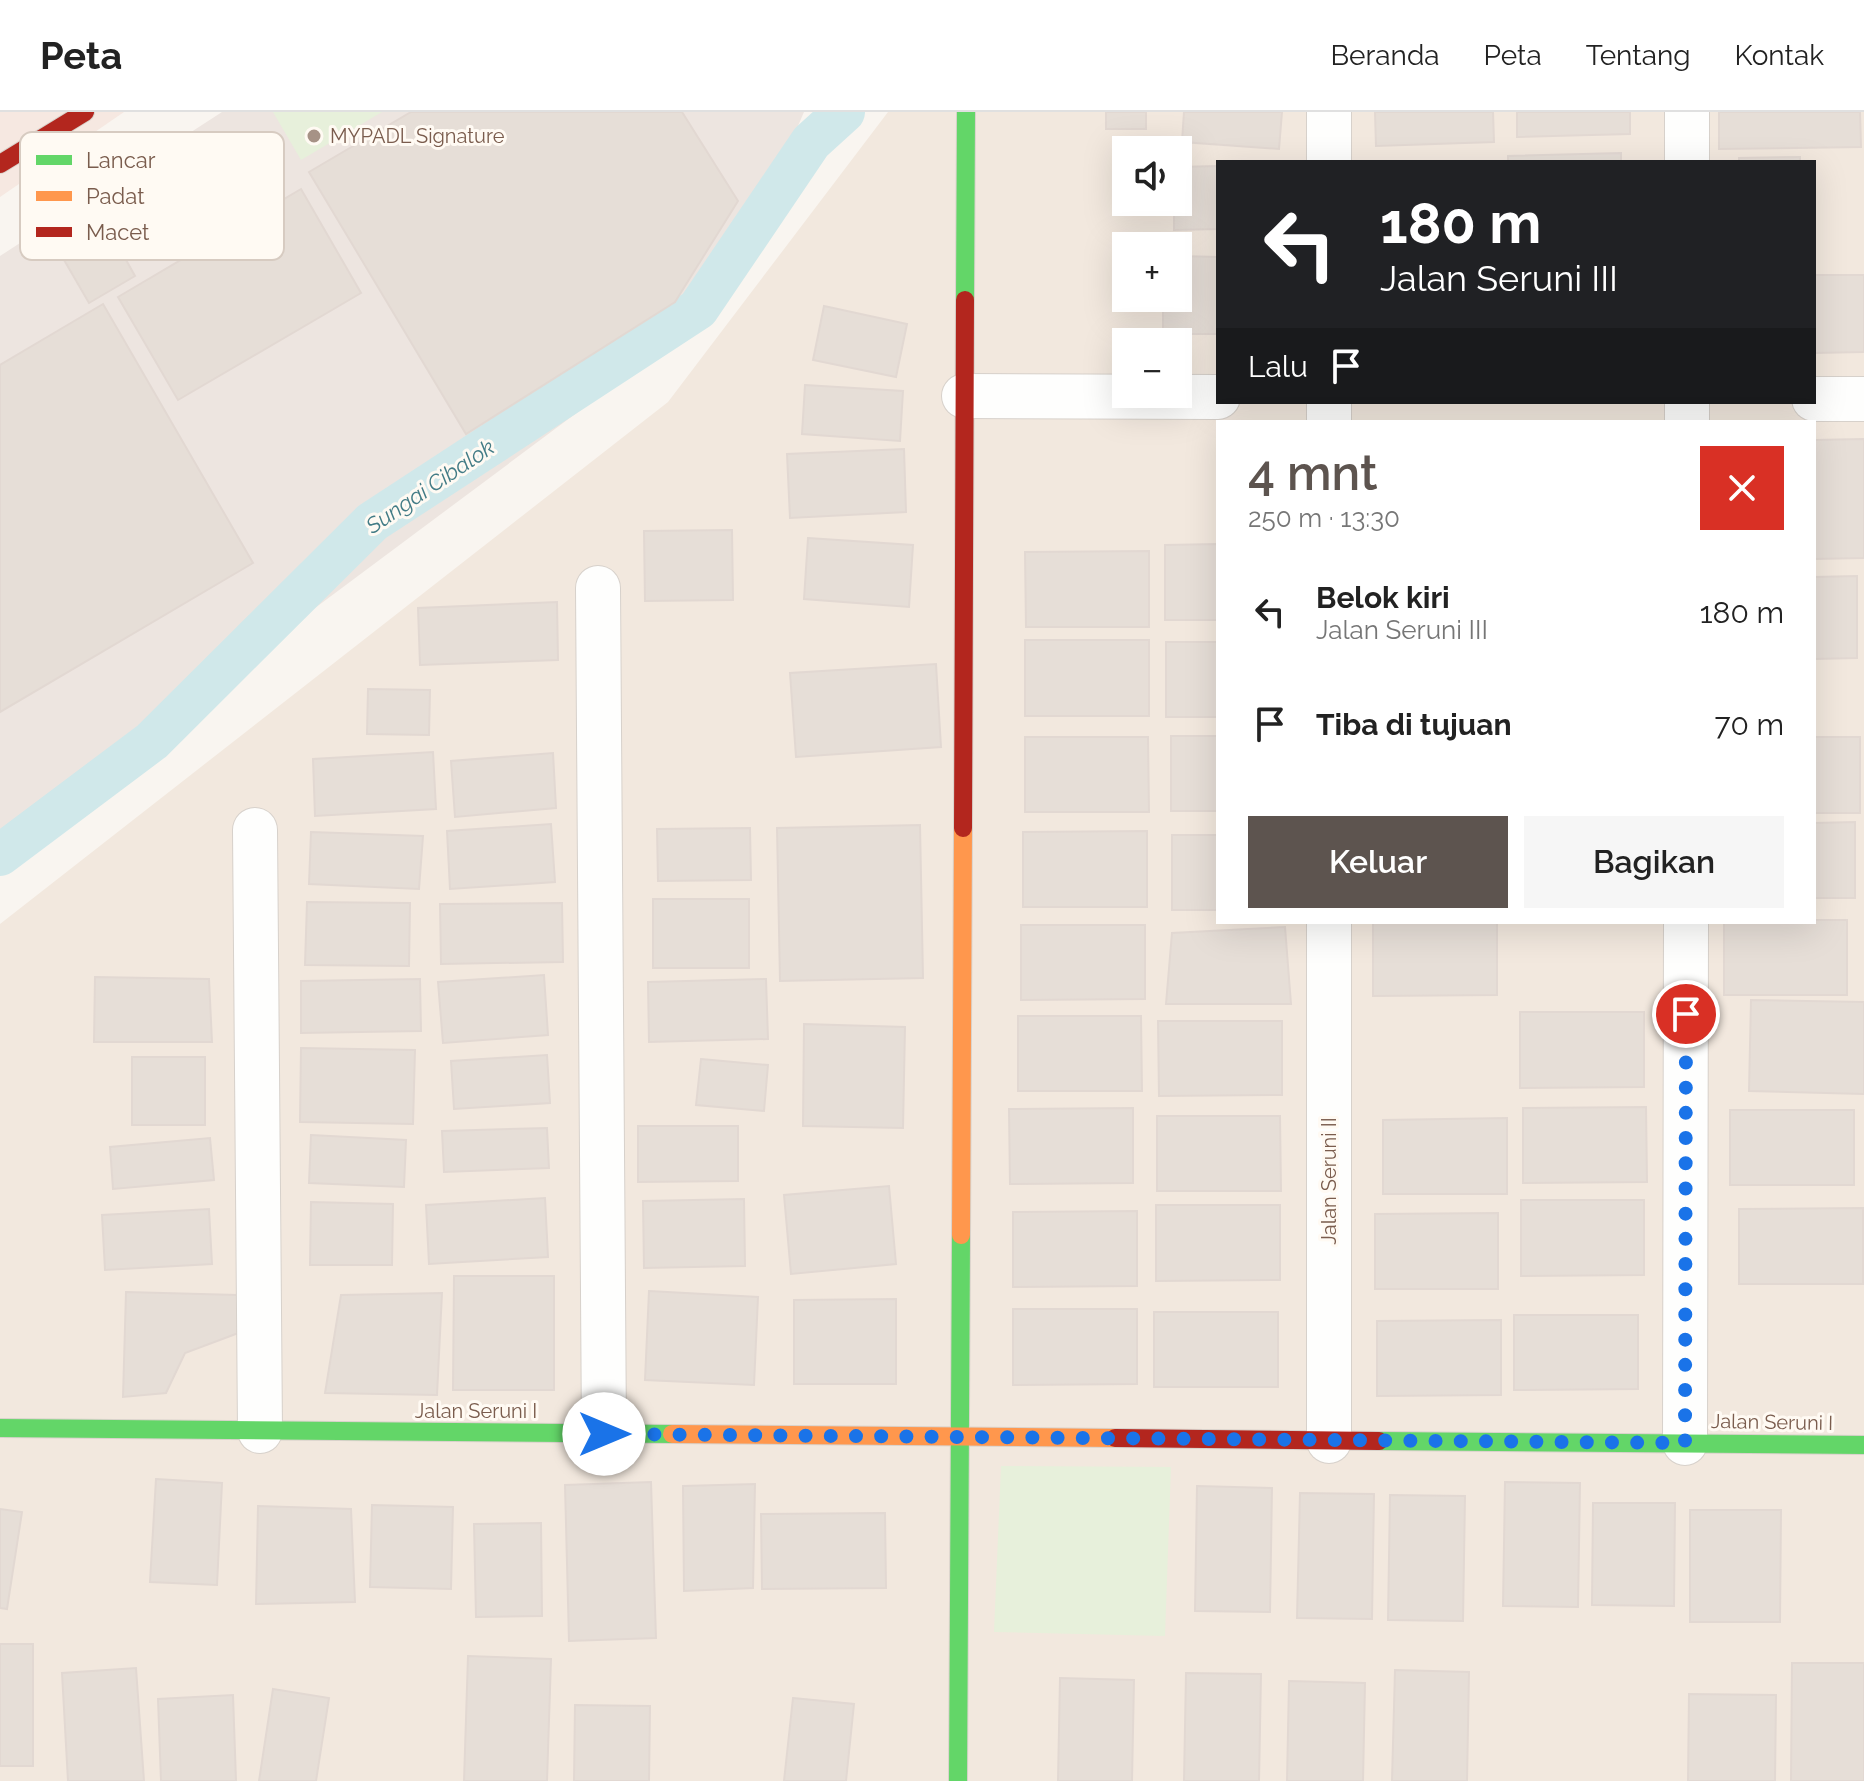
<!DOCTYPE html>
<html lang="id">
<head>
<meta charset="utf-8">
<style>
  :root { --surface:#fff; --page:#f6f6f6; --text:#222; --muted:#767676; --line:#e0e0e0; --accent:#5d544f }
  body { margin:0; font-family:Raleway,sans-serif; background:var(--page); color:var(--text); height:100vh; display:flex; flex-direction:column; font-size:30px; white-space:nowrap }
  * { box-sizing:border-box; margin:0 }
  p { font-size:26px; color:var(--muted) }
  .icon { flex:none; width:44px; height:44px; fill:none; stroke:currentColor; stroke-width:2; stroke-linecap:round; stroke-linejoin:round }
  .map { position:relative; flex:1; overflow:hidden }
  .details { position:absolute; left:1216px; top:308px; width:600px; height:504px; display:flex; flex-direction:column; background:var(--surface); border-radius:0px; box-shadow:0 8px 32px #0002 }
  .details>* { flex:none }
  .guide { position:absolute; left:1216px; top:48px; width:600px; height:244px; border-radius:0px; box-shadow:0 8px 32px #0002; background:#202124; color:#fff; overflow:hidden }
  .tools { position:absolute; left:1112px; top:24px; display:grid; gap:16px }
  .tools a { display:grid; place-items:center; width:80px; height:80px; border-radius:0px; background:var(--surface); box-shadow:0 8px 32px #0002; font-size:40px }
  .pin { position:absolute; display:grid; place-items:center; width:68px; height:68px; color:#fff; margin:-34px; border:4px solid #fff; border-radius:50%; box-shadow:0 2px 8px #0007 }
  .me { position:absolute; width:88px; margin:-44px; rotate:90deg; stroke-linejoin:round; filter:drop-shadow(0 0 6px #0008) }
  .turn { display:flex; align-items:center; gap:28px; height:168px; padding:0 32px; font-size:36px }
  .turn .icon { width:104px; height:104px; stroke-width:2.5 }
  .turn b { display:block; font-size:56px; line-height:68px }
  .then { display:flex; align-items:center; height:76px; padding:0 32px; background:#0003; gap:16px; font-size:30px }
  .round { display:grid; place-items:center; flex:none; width:84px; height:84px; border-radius:0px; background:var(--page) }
  .head { display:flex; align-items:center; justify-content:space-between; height:136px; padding:0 32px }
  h1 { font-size:48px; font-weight:600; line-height:60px; color:var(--accent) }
  .primary-button { display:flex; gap:16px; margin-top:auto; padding:16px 32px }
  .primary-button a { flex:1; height:92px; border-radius:0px; background:var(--accent); color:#fff; font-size:32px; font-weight:600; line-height:92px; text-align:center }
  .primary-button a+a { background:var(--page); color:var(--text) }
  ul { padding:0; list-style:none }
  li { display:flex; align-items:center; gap:24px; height:112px; padding:0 32px }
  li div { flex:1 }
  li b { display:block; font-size:30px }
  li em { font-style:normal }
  header { display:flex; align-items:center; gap:48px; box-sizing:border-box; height:112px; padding:0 40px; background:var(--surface); border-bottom:2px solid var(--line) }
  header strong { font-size:38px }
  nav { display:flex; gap:44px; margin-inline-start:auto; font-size:28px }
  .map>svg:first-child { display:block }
  .residential { fill:#f2e8de; fill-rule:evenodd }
  .commercial { fill:#f6e8e1 }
  .industrial { fill:#ede5e0 }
  .green { fill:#e7f0db }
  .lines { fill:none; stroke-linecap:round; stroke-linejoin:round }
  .canal { stroke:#d0e8ea; stroke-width:42 }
  .building { fill:#e6ded7; stroke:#e2d8d2; stroke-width:2 }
  .street-casing { stroke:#d7d1cb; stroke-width:46 }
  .fast-casing { stroke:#d9d2cb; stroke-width:20 }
  .slow-casing { stroke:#d9d2cb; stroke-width:20 }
  .jam-casing { stroke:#d9d2cb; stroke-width:20 }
  .street { stroke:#fefefd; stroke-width:44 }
  .fast { stroke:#63d668; stroke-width:18 }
  .slow { stroke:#ff974d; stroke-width:18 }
  .jam { stroke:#b3261e; stroke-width:18 }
  .route { stroke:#1a73e8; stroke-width:14; stroke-dasharray:0 25.2 }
  .poi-dot { fill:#a69286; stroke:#fffaf3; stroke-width:3 }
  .labels { text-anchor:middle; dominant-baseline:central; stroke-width:6; stroke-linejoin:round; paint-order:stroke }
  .poi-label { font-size:20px; fill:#7a5c4d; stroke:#fffaf3; text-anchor:start }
  .street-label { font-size:20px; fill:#7a5c4d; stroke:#fffaf3 }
  .water-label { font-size:22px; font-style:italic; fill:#437c86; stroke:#fffaf3 }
  .key { fill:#fffaf3; stroke:#d7cbc1; stroke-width:2 }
  .key-label { font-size:22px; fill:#7a5c4d }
</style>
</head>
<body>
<header>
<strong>Peta</strong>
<nav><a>Beranda</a><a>Peta</a><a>Tentang</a><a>Kontak</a></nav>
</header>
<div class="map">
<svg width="1864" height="1669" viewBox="0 0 1864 1669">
  <rect width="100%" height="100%" fill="#f9f5f0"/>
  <!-- residential -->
  <path class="residential" d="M888,0H1864V1669H0V812L668,290ZM1126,38H1178V90H1126ZM1218,50H1814V290H1218ZM1126,134H1178V186H1126ZM1126,230H1178V282H1126ZM1218,310H1814V810H1218Z"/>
  <!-- commercial -->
  <path class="commercial" d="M0,0H124L0,85Z"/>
  <!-- industrial -->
  <path class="industrial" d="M222,0H804L720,194L0,731V144Z"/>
  <!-- green -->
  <g class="green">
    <path d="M273,0H382L301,48Z"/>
    <path d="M1001,1354L1171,1355L1165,1524L994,1520Z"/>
  </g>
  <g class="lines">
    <!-- canal -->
    <path class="canal" d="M0,743L152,629L372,410L698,197L811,30L844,0"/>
  </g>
  <!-- building -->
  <g class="building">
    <path d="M411,0H682L738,89L675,190L466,322L309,60Z"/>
    <rect x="1106" y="0" width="40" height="17"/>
    <path d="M1184,0H1282L1279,37L1182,30Z"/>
    <path d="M1375,0H1493L1494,30L1376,34Z"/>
    <path d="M1517,0H1630V22L1517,25Z"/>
    <path d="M1719,0H1860L1861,35L1719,37Z"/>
    <path d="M1621,41V50H1508V44Z"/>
    <path d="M1800,45V50H1739V46Z"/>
    <path d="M1218,54V117L1174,118V90H1178V55Z"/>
    <path d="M301,77L361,181L178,288L118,185Z"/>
    <path d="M107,114L135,164L89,191L60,141Z"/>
    <path d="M1178,144L1218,145V222H1163V186H1178Z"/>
    <path d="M1814,163H1864V240L1814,241Z"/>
    <path d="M103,192L253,451L0,600V253Z"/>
    <path d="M824,194L907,212L896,265L813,248Z"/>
    <path d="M805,273L903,279L900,329L802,322Z"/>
    <path d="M1864,327V446L1814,447V328Z"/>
    <path d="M904,337L906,400L790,406L787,342Z"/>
    <path d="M732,418L733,488L645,489L644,419Z"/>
    <path d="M808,426L913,433L909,495L804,487Z"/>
    <path d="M1218,432V508H1165V433Z"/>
    <path d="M1149,439V515H1026L1025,440Z"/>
    <path d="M1857,464V546L1814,547V465Z"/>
    <path d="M557,490L558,548L420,553L418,496Z"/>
    <rect x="1025" y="528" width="124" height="76"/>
    <rect x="1166" y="530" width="52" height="75"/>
    <path d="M936,552L941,635L796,645L790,561Z"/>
    <path d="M368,577L430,578L429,623L367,622Z"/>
    <rect x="1171" y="624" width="47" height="75"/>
    <path d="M1025,625H1148L1149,700H1025Z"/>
    <rect x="1814" y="625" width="46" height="76"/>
    <path d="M433,640L436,697L315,704L313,647Z"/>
    <path d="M553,641L556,696L455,705L451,649Z"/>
    <path d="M1855,710V786H1814V711Z"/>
    <path d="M551,712L555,770L450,777L447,719Z"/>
    <path d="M920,713L923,866L780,869L777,716Z"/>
    <path d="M750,716L751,768L658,769L657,717Z"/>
    <path d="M1147,719V795H1023V720Z"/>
    <path d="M311,720L423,724L419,777L309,772Z"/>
    <rect x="1172" y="723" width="46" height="75"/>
    <rect x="653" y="787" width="96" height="69"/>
    <path d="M307,790L410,791L409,854L305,853Z"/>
    <path d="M562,791L563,850L441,852L440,792Z"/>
    <path d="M1814,808H1847V883H1724V810H1814Z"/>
    <path d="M1373,810H1497V883L1373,884Z"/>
    <path d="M1021,813H1145V887L1021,888Z"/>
    <path d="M1285,815L1291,892H1166L1172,821Z"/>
    <path d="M544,863L548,923L443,931L438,870Z"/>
    <path d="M95,865L209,867L212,930H94Z"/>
    <path d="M420,867L421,919L301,921V869Z"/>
    <path d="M766,867L768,927L649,930L648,870Z"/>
    <path d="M1751,888L1864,890V982L1749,979Z"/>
    <path d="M1520,900H1644V975L1520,976Z"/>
    <path d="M1018,904H1141L1142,979H1018Z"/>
    <path d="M1158,909H1282V983L1159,984Z"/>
    <path d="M804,912L905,915L903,1016L803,1014Z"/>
    <path d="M301,936L415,938L413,1012L300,1010Z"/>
    <path d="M547,943L550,991L454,997L451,949Z"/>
    <rect x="132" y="945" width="73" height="68"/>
    <path d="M701,947L768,953L764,999L696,993Z"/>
    <path d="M1646,995L1647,1070L1523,1071V996Z"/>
    <path d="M1133,996V1071L1010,1072L1009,997Z"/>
    <rect x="1730" y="998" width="124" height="75"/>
    <path d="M1157,1004H1280L1281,1079H1157Z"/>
    <path d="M1507,1006V1082H1383V1008Z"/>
    <path d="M638,1014H738V1069L638,1070Z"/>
    <path d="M547,1016L549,1056L444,1060L442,1019Z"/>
    <path d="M311,1023L406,1028L404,1075L309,1071Z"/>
    <path d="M210,1026L214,1068L113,1077L110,1035Z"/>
    <path d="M889,1074L896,1152L791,1162L784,1083Z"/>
    <path d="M545,1086L548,1145L429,1152L426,1093Z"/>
    <path d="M744,1087L745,1154L644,1156L643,1089Z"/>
    <path d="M1521,1088H1644V1163L1521,1164Z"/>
    <path d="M311,1090L393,1092L392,1153H310Z"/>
    <path d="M1156,1093H1280V1168L1156,1169Z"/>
    <path d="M1863,1096V1172H1739V1097Z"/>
    <path d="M209,1097L212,1152L105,1158L102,1103Z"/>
    <path d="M1137,1099V1174L1013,1175V1100Z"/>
    <path d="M1498,1101V1177H1375V1102Z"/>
    <path d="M454,1164H554V1278H453Z"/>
    <path d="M649,1179L758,1185L754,1273L645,1268Z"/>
    <path d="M126,1180L237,1183L241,1220L185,1241L166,1281L123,1285Z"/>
    <path d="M442,1181L437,1283L325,1281L341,1183Z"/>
    <path d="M896,1187V1272H794V1188Z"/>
    <path d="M1013,1197H1137V1272L1013,1273Z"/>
    <rect x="1154" y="1200" width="124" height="75"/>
    <path d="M1514,1203H1638V1277L1514,1278Z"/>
    <path d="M1501,1208V1283L1377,1284V1209Z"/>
    <path d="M156,1367L222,1371L217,1473L150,1470Z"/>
    <path d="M651,1370L656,1526L569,1529L565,1373Z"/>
    <path d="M1505,1370L1580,1371L1578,1495L1503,1494Z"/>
    <path d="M755,1372L753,1476L684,1479L683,1374Z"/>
    <path d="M1197,1374L1272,1376L1270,1500L1195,1499Z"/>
    <path d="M1300,1381L1374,1382L1372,1507L1297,1506Z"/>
    <path d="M1390,1383L1465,1384L1463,1509L1388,1508Z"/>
    <path d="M1593,1391H1675L1674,1494L1592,1493Z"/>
    <path d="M372,1393L453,1395L451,1477L370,1475Z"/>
    <path d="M258,1394L351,1397L355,1490L256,1492Z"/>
    <path d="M0,1397L22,1400L7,1497L0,1496Z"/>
    <path d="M1690,1398H1781L1780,1510H1690Z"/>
    <path d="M885,1401L886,1476L762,1477L761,1402Z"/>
    <path d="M541,1411L542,1504L476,1505L474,1412Z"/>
    <rect x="0" y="1532" width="33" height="122"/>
    <path d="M468,1544L551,1547L547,1669H464Z"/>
    <path d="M1792,1551H1864V1669H1791Z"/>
    <path d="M136,1556L144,1669H68L62,1561Z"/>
    <path d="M1395,1558L1469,1560L1467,1669H1392Z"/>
    <path d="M1186,1561L1261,1562L1259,1669H1184Z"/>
    <path d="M1060,1566L1134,1568L1132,1669H1058Z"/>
    <path d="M1289,1569L1365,1571L1363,1669H1287Z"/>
    <path d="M273,1577L329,1586L316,1669H259Z"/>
    <path d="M1689,1582L1776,1583L1775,1669H1688Z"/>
    <path d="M233,1583L236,1669H161L158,1587Z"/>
    <path d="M793,1586L854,1592L846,1669H784Z"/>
    <path d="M575,1593L650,1594L649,1669H574Z"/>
  </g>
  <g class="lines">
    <defs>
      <g id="street">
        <path d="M1329,50V0"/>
        <path d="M1687,50V0"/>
        <path d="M964,284L1218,285"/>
        <path d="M1814,287H1864"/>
        <path d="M1329,290V310"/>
        <path d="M1687,310V290"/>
        <path d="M598,476L604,1322"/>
        <path d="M255,718L260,1319"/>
        <path d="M1329,810V1329"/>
        <path d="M1685,1331L1686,810"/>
      </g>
      <g id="fast">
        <path d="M965,188L966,0"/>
        <path d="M0,1316L672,1322"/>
        <path d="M1379,1329L1864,1333"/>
        <path d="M958,1669L961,1123"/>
      </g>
      <g id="slow">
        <path d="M961,1123L963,716"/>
        <path d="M672,1322L1115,1326"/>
      </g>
      <g id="jam">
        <path d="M0,52L85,0"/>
        <path d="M963,716L965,188"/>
        <path d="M1115,1326L1379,1329"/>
      </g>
    </defs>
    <!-- street casing -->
    <use href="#street" class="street-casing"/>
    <!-- fast casing -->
    <use href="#fast" class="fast-casing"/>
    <!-- slow casing -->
    <use href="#slow" class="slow-casing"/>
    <!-- jam casing -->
    <use href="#jam" class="jam-casing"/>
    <!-- street -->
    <use href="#street" class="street"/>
    <!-- fast -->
    <use href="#fast" class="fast"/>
    <!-- slow -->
    <use href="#slow" class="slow"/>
    <!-- jam -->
    <use href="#jam" class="jam"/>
  </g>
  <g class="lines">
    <!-- route -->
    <path class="route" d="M604,1322L1685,1331L1686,902"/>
  </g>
  <!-- markers -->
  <circle class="poi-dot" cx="314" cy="24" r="8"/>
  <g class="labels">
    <!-- poi labels -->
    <g class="poi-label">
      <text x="330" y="24">MYPADL Signature</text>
    </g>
    <!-- street labels -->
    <g class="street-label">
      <text transform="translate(1329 1069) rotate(-90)">Jalan Seruni II</text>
      <text x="476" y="1299">Jalan Seruni I</text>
      <text transform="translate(1772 1310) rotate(1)">Jalan Seruni I</text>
    </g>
    <!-- water labels -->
    <g class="water-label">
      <text transform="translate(430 374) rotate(-34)">Sungai Cibalok</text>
    </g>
  </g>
  <!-- legend -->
  <rect x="20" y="20" width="264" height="128" rx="12" class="key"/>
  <rect x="36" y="43" width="36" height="10" fill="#63d668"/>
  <rect x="36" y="79" width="36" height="10" fill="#ff974d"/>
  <rect x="36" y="115" width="36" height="10" fill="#b3261e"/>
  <g class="key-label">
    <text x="86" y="56">Lancar</text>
    <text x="86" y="92">Padat</text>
    <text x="86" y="128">Macet</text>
  </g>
</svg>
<div class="tools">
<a><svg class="icon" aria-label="sound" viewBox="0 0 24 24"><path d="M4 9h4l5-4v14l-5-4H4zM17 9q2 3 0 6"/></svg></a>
<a>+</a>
<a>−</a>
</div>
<div class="pin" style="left:1686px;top:902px;background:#d93025"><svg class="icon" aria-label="arrive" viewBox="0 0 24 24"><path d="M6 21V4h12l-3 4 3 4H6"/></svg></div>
<svg class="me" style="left:604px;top:1322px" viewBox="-20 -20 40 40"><circle r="19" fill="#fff"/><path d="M0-13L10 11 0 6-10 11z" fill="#1a73e8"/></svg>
<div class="guide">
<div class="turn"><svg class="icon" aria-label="left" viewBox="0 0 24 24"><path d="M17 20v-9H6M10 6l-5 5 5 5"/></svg><div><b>180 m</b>Jalan Seruni III</div></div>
<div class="then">Lalu<svg class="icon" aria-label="arrive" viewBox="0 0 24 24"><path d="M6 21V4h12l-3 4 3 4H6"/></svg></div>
</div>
<section class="details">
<div class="head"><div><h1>4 mnt</h1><p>250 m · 13:30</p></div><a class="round" style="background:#d93025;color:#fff"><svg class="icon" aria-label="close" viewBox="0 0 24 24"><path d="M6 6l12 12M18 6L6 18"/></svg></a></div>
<ul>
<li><svg class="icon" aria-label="left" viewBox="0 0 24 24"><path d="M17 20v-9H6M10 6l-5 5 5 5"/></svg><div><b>Belok kiri</b><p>Jalan Seruni III</p></div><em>180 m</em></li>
<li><svg class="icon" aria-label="arrive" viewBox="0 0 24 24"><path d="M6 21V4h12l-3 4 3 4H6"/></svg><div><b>Tiba di tujuan</b></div><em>70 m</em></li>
</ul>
<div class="primary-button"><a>Keluar</a><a>Bagikan</a></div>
</section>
</div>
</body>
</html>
